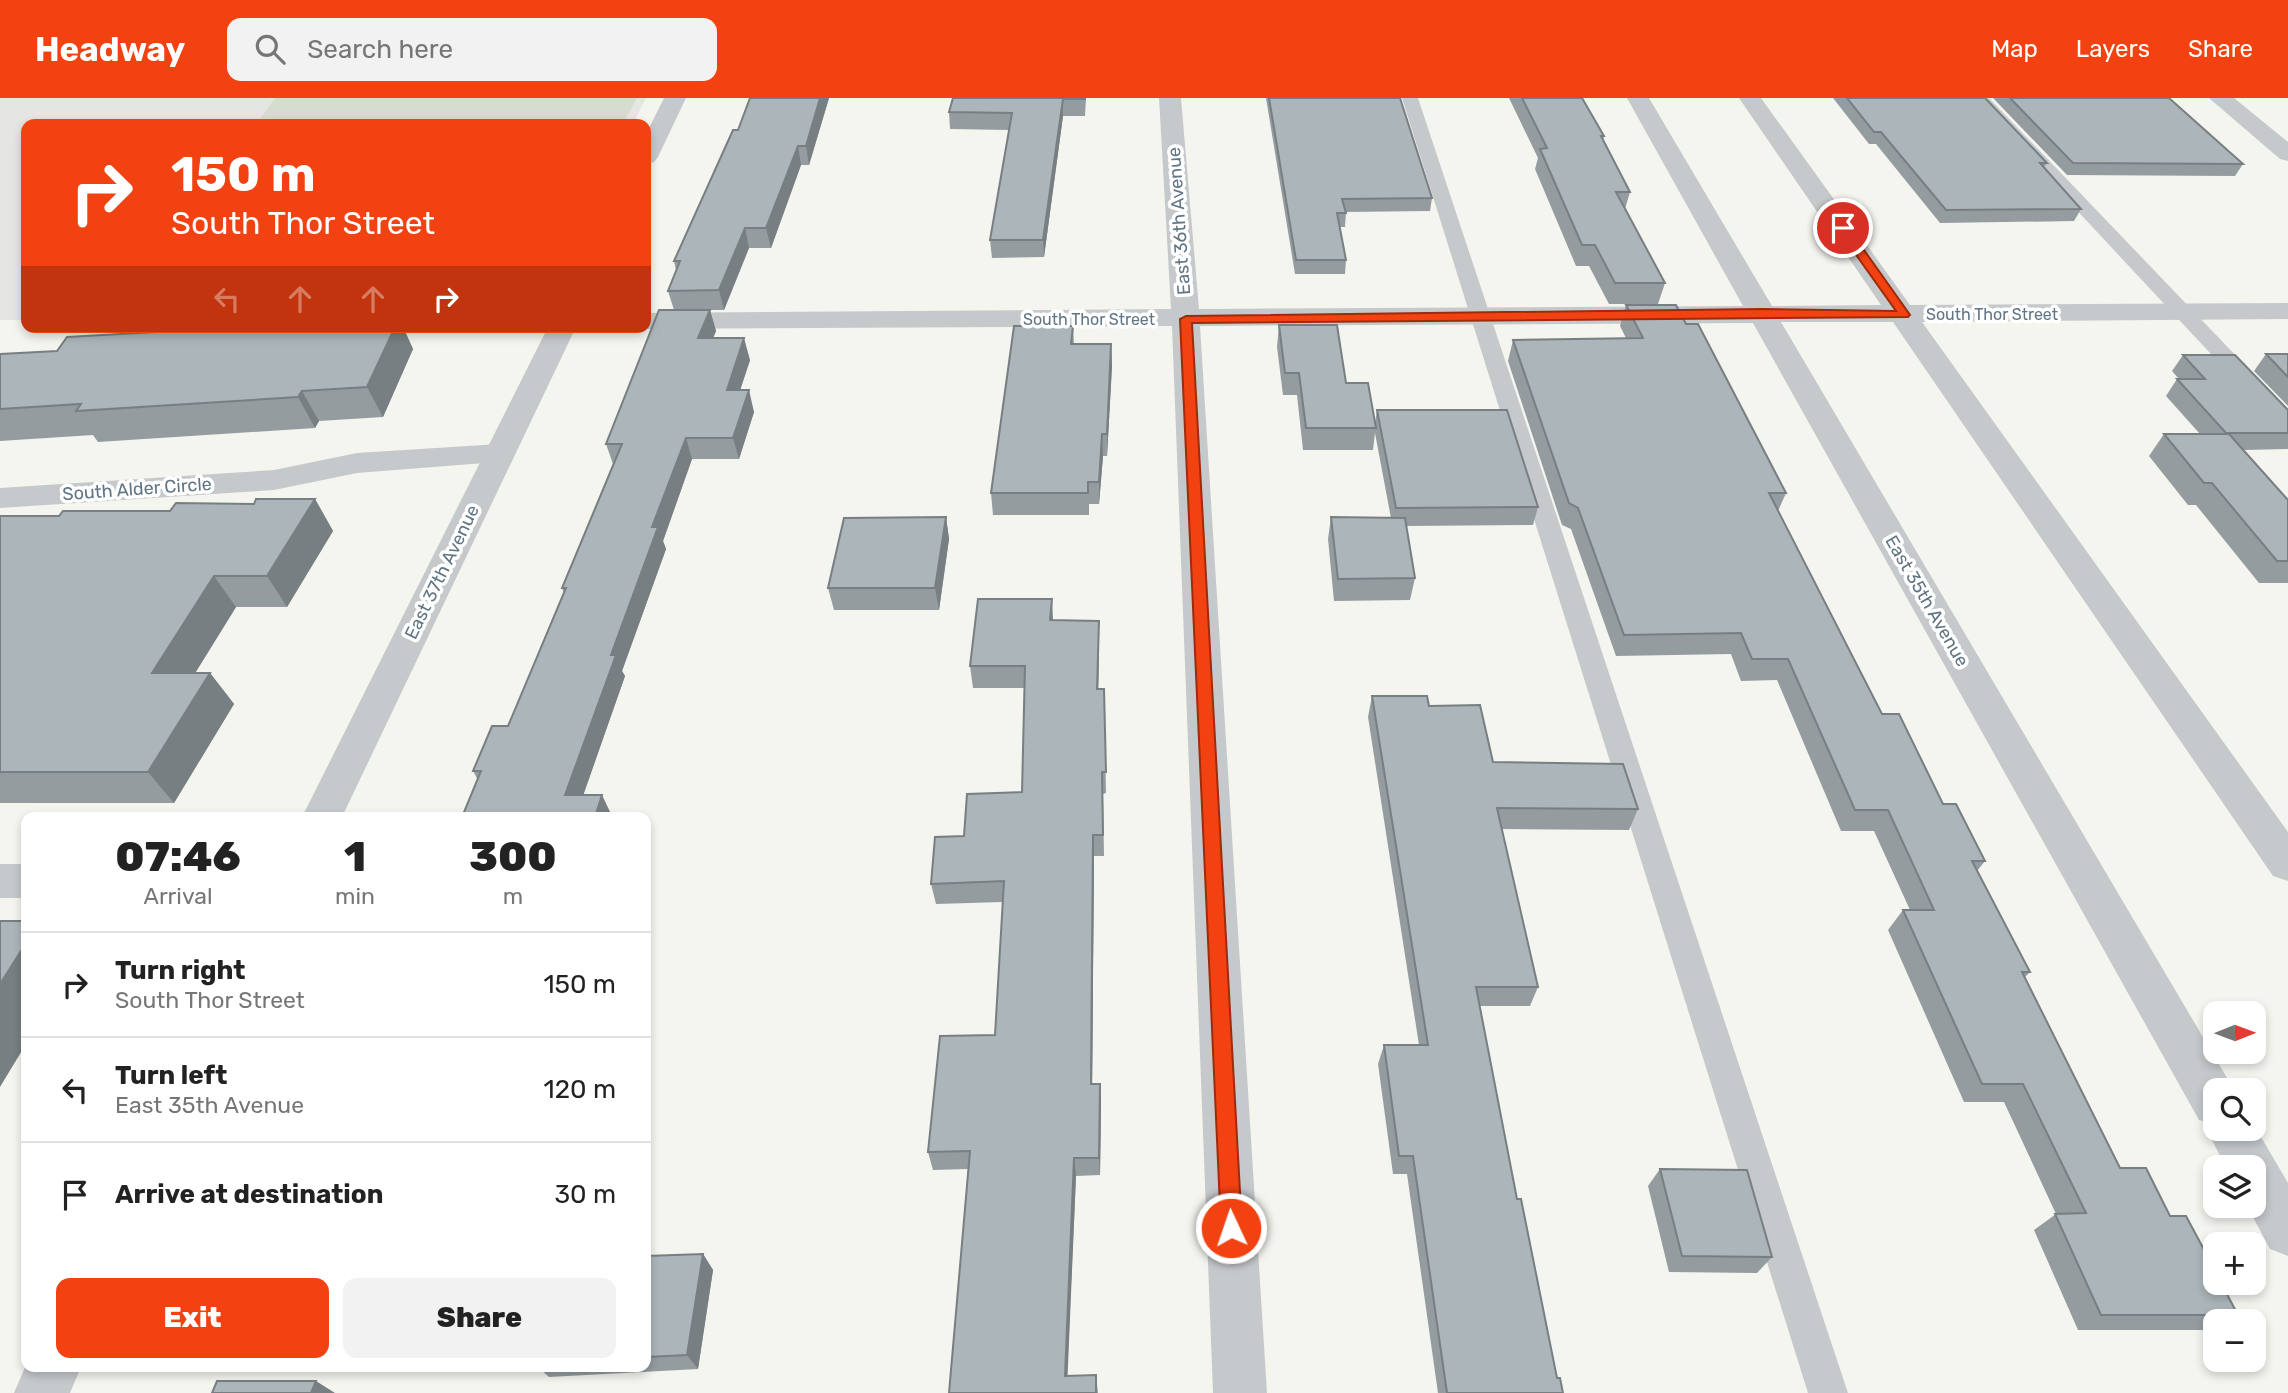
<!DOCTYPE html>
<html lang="en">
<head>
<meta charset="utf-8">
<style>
  :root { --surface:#fff; --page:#f2f2f2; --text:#222; --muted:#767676; --line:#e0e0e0; --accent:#f34211 }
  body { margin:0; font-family:Rubik,sans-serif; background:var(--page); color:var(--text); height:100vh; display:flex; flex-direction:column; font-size:26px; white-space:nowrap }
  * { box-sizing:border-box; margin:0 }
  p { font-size:23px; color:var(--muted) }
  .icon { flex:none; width:38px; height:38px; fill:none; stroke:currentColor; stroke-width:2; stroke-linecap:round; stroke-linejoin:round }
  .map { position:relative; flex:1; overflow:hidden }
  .side { position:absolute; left:21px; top:714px; width:630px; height:560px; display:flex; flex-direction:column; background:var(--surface); border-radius:14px; box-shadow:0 4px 10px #0003 }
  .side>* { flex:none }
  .banner { position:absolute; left:21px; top:21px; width:630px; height:214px; border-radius:14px; box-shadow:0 4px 10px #0003; background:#f34211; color:#fff; overflow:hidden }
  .needle { width:46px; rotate:89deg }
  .buttons { position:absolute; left:2203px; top:903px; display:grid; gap:14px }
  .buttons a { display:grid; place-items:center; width:63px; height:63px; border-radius:14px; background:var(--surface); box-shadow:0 4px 10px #0003; font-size:35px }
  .pin { position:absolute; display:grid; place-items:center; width:60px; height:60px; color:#fff; margin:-30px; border:4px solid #fff; border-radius:50%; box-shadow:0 2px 7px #0007 }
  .me { position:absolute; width:77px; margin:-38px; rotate:357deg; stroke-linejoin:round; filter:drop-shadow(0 0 5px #0008) }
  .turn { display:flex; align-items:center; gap:24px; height:147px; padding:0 35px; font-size:32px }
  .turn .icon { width:91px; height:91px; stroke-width:2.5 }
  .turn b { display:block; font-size:49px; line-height:60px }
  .lanes { display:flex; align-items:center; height:66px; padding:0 35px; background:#0003; justify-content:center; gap:35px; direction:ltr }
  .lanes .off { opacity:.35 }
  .eta { display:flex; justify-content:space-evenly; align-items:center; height:119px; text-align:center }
  .eta b { font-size:42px; font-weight:800; line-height:49px }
  .cta { display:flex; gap:14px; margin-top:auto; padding:14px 35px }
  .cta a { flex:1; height:80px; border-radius:14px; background:var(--accent); color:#fff; font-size:28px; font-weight:800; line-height:80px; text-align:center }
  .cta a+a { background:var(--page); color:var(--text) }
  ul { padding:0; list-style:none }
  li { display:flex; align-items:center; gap:21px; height:105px; padding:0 35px; border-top:2px solid var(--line) }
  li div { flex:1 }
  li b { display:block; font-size:26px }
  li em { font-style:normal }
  header { display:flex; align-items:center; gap:42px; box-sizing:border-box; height:98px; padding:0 35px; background:var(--accent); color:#fff }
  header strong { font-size:33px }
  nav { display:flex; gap:38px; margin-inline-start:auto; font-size:24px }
  .search { width:490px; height:63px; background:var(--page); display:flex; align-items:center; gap:18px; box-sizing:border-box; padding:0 24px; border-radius:14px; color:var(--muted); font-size:26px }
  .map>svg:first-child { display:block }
  .built { fill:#e5e6e3 }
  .green { fill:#d5dcd0 }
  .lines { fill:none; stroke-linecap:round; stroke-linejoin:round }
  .service { fill:#c6c9cc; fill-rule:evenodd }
  .minor { fill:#c6c9cc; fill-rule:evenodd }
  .tertiary { fill:#c6c9cc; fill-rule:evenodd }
  .wall { fill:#949c9f }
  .shaded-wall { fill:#787f82 }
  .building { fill:#acb5b9; stroke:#787f82; stroke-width:2 }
  .route { fill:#f34211; stroke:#9e2b0b; stroke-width:2 }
  .labels { text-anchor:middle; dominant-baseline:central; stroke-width:7; stroke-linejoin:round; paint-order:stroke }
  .far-street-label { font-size:16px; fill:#617584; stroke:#fff }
  .street-label { font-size:18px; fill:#617584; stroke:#fff }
</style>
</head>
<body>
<header>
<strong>Headway</strong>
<div class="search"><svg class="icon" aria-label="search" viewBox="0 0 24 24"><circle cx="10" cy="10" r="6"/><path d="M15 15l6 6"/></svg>Search here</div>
<nav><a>Map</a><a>Layers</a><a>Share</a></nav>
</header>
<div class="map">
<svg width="2288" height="1295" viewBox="0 0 2288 1295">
  <rect width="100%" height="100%" fill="#f5f5f0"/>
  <!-- built -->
  <path class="built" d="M0,0H646L633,26H26V222H0Z"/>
  <!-- green -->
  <path class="green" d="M275,0H637L623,26H256Z"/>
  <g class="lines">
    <!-- service -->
    <g class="service">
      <path d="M1402,0H1418L1848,1295H1808Z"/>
      <path d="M1972,0H1989L2288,312V332L2280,330Z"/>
    </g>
    <!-- minor -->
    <g class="minor">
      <path d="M1159,0H1181L1199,211L1743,208L1627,0H1649L1772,208L1881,207L1739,0H1761L1910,207L2288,205V221L1922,224L2288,734V783L2273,778L1893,224H1781L2233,990L2216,992V1031H2254V1027L2288,1085V1158L2270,1151L2247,1108H2254V1069H2226L2206,1031L2209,1025L2199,1022L1753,225L1200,228L1267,1295H1213L1172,228L646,231L637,229H646V215L1171,211Z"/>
      <path d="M2209,0H2234L2288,44V63L2280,61Z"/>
      <path d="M499,346L510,349L515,356L510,363L357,375L274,392L0,410V390L274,372L357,355Z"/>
      <rect x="0" y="766" width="26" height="34"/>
    </g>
    <!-- tertiary -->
    <g class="tertiary">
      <path d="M664,0H686L658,59L654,64L646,66V36Z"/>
      <path d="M548,229H576L342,719H302Z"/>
      <path d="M26,1267V1269H81L70,1295H14Z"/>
    </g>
  </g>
  <!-- wall -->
  <g class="wall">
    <path d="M829,0L809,67H801L771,150H749L724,212H710L716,233L713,240L750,262L740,292L754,314L739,361H692L663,443L666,451L622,573L625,578L583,697L612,718V719H462L478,682L473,673L508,628L564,495L562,490L613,366L606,346L674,212L668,193L676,172L674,163L738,32Z"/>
    <path d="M953,0H1086L1085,18H1063L1044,159L992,160L990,142L1009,32L950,31L949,14Z"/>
    <path d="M1266,0H1400L1432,100L1430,113L1346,114L1345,129H1340L1346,162L1345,176H1295Z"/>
    <path d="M1509,0H1582L1604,38L1603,42L1630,94L1625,111L1665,185L1658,206H1609L1589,168H1576L1535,71L1538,60Z"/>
    <path d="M1833,0H1985L2047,65L2044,69L2081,111L2074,123L1940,125L1876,46H1869Z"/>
    <path d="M1993,0H2169L2243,66L2235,78L2067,77Z"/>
    <path d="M1626,207L1686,226L1786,395L1778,413L1882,616L1943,706L1985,763L1977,773L2030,874L2024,880L2120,1070L2170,1118L2238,1217L2226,1223H2216V1229L2211,1232H2078L2034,1132L2056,1116L2004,1004H1964L1888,832L1903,812H1910L1874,733H1841L1777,582L1741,583L1731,556L1616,558L1571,431L1562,427L1508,263L1513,242L1626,240L1620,228Z"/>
    <path d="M1279,227L1346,285L1375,325L1377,312L1538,409L1533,427L1406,428L1415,480L1410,502L1334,503L1328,441L1331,419L1391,420L1375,335L1373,352H1303L1297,297H1283L1277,249Z"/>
    <path d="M1073,228L1074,246H1111L1112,268L1107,358H1103L1099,406H1089V417H993L991,395Z"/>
    <path d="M246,229H403L413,251L383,319L319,323L315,330L98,344L93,337L0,343V256L57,253Z"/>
    <path d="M2266,256H2288V308L2254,273Z"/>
    <path d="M2183,257L2288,312V351L2243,352L2288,402V485H2259L2196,407H2188L2149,358L2164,336H2200L2166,298L2177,281H2179L2172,273Z"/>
    <path d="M315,401L333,433L287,509H236L195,575H210L234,606L174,705H0V418H59L170,413Z"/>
    <path d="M946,419L949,441L939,512H834L828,490Z"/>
    <path d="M1053,522L1099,545L1098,591H1104L1106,695L1103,696L1104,758H1094L1092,986H1100L1101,1004L1100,1077L1076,1078L1067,1278L1096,1277L1098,1295H949L968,1071L933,1072L928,1054L995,937L1003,804L936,806L931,786L964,738L1022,694L1024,590H973L970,568Z"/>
    <path d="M1372,598L1429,608L1493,664L1638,711L1629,732L1502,731L1538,889L1530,908H1480L1517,1101L1557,1280L1563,1295H1438L1407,1076H1393L1378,966L1384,947H1419L1368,619Z"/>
    <path d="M1660,1071L1772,1159L1757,1175L1669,1174L1648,1088Z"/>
    <path d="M703,1156L713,1172L698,1271L549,1279L538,1269H646V1158Z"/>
  </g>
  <!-- shaded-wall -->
  <g class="shaded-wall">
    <path d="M820,0H829L809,67L806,48Z"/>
    <path d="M1063,1V18L1044,159L1043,142Z"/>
    <path d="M798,48L801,67L771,150L766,130Z"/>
    <path d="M745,130L749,150L724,212L719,192Z"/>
    <path d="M710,212L716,233L704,262L698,240Z"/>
    <path d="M395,229H403L413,251L383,319L367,289Z"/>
    <path d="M744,240L750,262L733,314L727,292Z"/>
    <path d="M1111,246L1112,268L1107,358V336Z"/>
    <path d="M749,292L754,314L739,361L733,340Z"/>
    <path d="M302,293L319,323L315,330L298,299Z"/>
    <path d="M1102,336L1103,358L1099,406V384Z"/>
    <path d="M686,340L692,361L663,443L666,451L622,573L625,578L576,718L565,697L652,429Z"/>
    <path d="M315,401L333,433L287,509L267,478Z"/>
    <path d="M946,419L949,441L939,512L935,490Z"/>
    <path d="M214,478L236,509L176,606L152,575Z"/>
    <path d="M1052,501L1053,523L1050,522Z"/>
    <path d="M1099,523V545L1098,613L1097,591Z"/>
    <path d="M210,575L234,606L174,705L148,674Z"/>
    <path d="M602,697L612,718V719H595Z"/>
    <path d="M1093,737L1094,758L1092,1004L1091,986Z"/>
    <path d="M26,845V946L0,989V886Z"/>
    <path d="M1100,986L1101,1004L1100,1077L1099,1060Z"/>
    <path d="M1074,1060L1076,1078L1067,1291L1065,1278Z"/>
    <path d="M703,1156L713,1172L698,1271L687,1257Z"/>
    <path d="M316,1283L335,1295H311Z"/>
  </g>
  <!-- building -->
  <g class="building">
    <path d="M750,0H820L806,48H798L766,130H745L719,192L668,193L680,163H674L733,32H738Z"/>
    <path d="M953,0H1085V1H1063L1043,142H990L1012,15L949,14Z"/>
    <path d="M1269,0H1400L1432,100L1342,101L1346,115H1337L1346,162H1296Z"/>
    <path d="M1522,0H1582L1604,38H1601L1630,94H1616L1665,185H1615L1595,147H1582L1540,51L1547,50Z"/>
    <path d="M1847,0H1985L2047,65H2040L2081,111L1946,112L1881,34H1874Z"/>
    <path d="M2010,0H2169L2243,66L2073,65Z"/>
    <path d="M1626,207H1676L1686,226H1698L1786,395H1769L1882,616H1899L1943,706H1956L1985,763H1972L2030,874H2022L2120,1070H2146L2170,1118H2186L2216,1174V1185H2221L2238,1217H2101L2055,1116L2086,1115L2023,986H1982L1903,812H1934L1888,712H1855L1788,561H1752L1741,535L1624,537L1578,410L1569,405L1513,242L1643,240Z"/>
    <path d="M659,212H710L698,240H744L727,292H749L733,340H686L652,429H658L611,557H616L565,697H602L595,719H462L481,673H473L492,628H508L566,490H562L622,346H606Z"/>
    <path d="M1279,227H1337L1346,285H1368L1376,330H1306L1299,275H1285Z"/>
    <path d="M1014,228H1073L1071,246H1111L1107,336H1102L1099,384H1088V395H991Z"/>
    <path d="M246,229H395L367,289L302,293L298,299L76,313L81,306L0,311V256L57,253L67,239Z"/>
    <path d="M2266,256H2288V279Z"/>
    <path d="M2183,257H2235L2288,312V335H2226L2177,281H2205Z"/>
    <path d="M1377,312H1507L1538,409L1396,410Z"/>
    <path d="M2164,336H2229L2288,402V463H2277L2212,385H2204Z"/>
    <path d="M256,401H315L267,478H214L152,575H210L148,674H0V418H59L63,413H170L176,405L254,406Z"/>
    <path d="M946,419L935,490H828L844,420Z"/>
    <path d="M1331,419L1405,420L1415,480L1338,481Z"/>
    <path d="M978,501H1052L1050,522L1099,523L1097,591H1104L1106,674H1102L1103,737H1093L1091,986H1100L1099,1060H1074L1065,1278L1096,1277V1295H949L970,1053L928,1054L940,938L995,937L1004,783L931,786L935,739L964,738L967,696L1022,694L1025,568H970Z"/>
    <path d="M1372,598H1427L1429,608L1480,607L1493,664L1623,666L1638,711L1497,710L1538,889H1476L1517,1101H1521L1557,1280H1560L1563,1295H1447L1413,1058H1399L1384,947H1428Z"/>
    <path d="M0,823H26V845L0,886Z"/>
    <path d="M1660,1071L1747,1072L1772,1159L1682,1158Z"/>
    <path d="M703,1156L687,1257L646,1259V1158Z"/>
    <path d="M217,1283H316L311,1295H212Z"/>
  </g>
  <!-- route -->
  <path class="route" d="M1839,128H1847L1910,217L1908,219L1192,225L1242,1130L1239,1137L1231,1140L1224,1137L1221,1130L1180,221L1186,218L1762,211L1896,213L1837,130Z"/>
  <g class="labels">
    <!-- far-street labels -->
    <g class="far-street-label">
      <text x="1992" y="216">South Thor Street</text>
      <text x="1089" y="221">South Thor Street</text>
    </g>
    <!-- street labels -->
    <g class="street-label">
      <text transform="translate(1179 123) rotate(-94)">East 36th Avenue</text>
      <text transform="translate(137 391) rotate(-4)">South Alder Circle</text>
      <text transform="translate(442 474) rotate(-64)">East 37th Avenue</text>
      <text transform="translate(1927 503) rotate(60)">East 35th Avenue</text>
    </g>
  </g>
</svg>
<div class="buttons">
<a><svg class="needle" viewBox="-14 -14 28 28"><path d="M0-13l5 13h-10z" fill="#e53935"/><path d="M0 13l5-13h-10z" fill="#767676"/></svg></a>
<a><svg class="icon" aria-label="search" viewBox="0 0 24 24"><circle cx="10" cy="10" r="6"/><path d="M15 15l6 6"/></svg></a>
<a><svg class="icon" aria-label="layers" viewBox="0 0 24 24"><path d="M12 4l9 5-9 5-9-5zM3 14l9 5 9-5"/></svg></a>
<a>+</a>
<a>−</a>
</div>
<div class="pin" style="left:1843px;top:130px;background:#d93025"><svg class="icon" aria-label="arrive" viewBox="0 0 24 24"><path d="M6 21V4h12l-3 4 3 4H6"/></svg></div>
<svg class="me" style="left:1231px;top:1130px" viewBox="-20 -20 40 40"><circle r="17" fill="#f34211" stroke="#fff" stroke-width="3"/><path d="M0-11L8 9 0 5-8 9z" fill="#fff"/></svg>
<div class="banner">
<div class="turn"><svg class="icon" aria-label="right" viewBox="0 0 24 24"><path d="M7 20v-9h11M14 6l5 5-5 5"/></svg><div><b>150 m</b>South Thor Street</div></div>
<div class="lanes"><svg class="icon off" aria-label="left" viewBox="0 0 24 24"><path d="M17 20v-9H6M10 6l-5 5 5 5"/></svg><svg class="icon off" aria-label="ahead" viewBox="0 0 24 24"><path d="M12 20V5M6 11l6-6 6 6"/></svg><svg class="icon off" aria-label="ahead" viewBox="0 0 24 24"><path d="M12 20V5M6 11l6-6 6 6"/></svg><svg class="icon" aria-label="right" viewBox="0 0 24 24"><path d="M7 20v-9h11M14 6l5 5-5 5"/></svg></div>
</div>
<section class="side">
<div class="eta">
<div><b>07:46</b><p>Arrival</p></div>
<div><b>1</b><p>min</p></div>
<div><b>300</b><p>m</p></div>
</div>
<ul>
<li><svg class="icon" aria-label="right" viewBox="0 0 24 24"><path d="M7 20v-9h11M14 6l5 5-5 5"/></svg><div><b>Turn right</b><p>South Thor Street</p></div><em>150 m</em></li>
<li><svg class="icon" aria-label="left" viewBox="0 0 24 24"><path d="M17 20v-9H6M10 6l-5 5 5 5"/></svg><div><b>Turn left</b><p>East 35th Avenue</p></div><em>120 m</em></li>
<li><svg class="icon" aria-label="arrive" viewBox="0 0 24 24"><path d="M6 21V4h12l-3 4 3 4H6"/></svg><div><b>Arrive at destination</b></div><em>30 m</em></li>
</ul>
<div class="cta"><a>Exit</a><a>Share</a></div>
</section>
</div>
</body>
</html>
